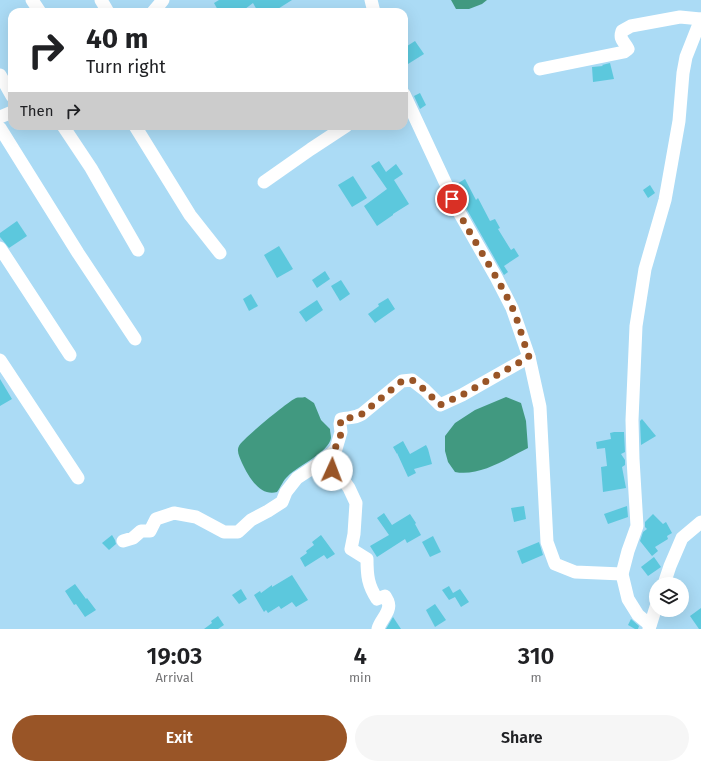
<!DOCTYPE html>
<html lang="en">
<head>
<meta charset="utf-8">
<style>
  :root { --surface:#fff; --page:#f6f6f6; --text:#202124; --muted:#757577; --accent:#995527 }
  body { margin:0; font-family:"Fira Sans",sans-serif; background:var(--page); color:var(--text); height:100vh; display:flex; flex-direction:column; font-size:15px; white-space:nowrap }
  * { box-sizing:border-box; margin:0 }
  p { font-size:13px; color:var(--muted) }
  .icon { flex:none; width:22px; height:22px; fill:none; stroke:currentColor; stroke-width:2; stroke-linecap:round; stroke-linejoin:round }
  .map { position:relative; height:629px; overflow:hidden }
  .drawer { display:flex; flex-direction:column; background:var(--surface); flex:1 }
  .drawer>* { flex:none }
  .hud { position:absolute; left:8px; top:8px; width:400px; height:122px; border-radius:12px; box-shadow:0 4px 16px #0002; background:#fff; color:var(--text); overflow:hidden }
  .fabs { position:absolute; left:649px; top:577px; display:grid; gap:8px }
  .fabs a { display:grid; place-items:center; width:40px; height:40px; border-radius:50%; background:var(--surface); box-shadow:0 4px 16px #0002; font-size:20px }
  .pin { position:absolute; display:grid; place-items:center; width:34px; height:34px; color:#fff; margin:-17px; border:2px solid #fff; border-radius:50%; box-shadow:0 1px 4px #0007 }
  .me { position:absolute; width:44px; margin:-22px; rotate:2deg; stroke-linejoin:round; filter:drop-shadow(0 0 3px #0008) }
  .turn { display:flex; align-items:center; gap:14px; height:84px; padding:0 12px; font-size:18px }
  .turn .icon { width:52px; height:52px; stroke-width:2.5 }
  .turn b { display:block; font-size:28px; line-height:34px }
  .then { display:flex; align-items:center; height:38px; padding:0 12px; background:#0003; gap:8px; font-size:15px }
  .eta { display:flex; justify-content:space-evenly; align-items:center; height:68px; text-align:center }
  .eta b { font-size:24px; font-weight:600; line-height:28px }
  .cta { display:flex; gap:8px; margin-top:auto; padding:8px 12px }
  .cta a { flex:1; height:46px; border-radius:24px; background:var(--accent); color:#fff; font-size:16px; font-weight:600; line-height:46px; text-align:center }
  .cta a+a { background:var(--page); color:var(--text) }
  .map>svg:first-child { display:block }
  .water { fill:#419980 }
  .building { fill:#5cc8dd }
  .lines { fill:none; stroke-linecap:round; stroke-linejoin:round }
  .minor { stroke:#fff; stroke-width:13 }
  .route { stroke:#995527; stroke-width:7; stroke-dasharray:0 12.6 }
</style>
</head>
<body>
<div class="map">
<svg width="701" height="629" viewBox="0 0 701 629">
  <rect width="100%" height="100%" fill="#abdbf5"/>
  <!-- water -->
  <g class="water">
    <path d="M451,0H487L482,4L469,9H456Z"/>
    <path d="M305,397L314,403L321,420L330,429C330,432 331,435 331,438C329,452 298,466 288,476C283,480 281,487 277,492C260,497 248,476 242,463C240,458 236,451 239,446C241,440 290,400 296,398C298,397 302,398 305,397Z"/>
    <path d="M506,397L521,403L526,421L528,448C506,459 479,477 455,472L448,462L445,451V436L455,423L475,410Z"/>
  </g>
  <!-- building -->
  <g class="building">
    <path d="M219,0H292L273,12H258L253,3L241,12H219L214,3Z"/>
    <path d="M415,41L424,54L408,64L404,58V48Z"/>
    <path d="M610,63L614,79L593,82L592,67L603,66L602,65Z"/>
    <path d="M420,93L426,105L420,109L414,96Z"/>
    <path d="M379,161L386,172L396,164L403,174L394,180L409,204L393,214V215L377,226L364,206L387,189L371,166Z"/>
    <path d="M353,176L367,198L352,207L338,185Z"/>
    <path d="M465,179L476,200L478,198L490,221L495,219L500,228L498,229L511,250L514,248L519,256L504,266L508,272L504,275L466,208L455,185Z"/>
    <path d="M650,185L655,193L648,198L643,190Z"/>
    <path d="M17,221L27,236L9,248L0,237V233Z"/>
    <path d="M279,246L293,269L277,278L264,255Z"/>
    <path d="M325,271L330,279L317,288L312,280Z"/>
    <path d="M341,280L350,294L340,301L331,286Z"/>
    <path d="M251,294L258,306L249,311L243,299Z"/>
    <path d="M388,298L395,309L375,323L368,314L379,306L378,304Z"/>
    <path d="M317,300L323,310L306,322L299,312Z"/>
    <path d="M0,379L12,399L0,406Z"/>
    <path d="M642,419L656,436L641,445L640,421Z"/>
    <path d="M614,432H624L625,452L621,454L625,460V465L622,467L626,488L603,492L601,467L607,466L605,448L597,449L596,442L611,439L610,433Z"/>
    <path d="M403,441L410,454L426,445L428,449L432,464L414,469L416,473L408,477L397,453V454L393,447Z"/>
    <path d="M524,506L526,519L514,522L511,508Z"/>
    <path d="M627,506L628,517L608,524L604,514Z"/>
    <path d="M384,513L392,525L410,514L416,523L415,524L421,535L407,543L405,539L377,557L370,546L389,535L377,518Z"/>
    <path d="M653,514L663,524L666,522L672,533L667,536L668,539L655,547L658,551L652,556L640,541L643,532L647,529L645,527V522Z"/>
    <path d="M112,535L115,540L116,544L109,550L102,543Z"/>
    <path d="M321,535L335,554L327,559L324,555L305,567L300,558L307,553L306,551L314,545L312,542Z"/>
    <path d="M433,536L441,552L430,557L422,542Z"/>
    <path d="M539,542L543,555L522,564L517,551Z"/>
    <path d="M654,557L661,567L648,576L641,567Z"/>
    <path d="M292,575L308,600L296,607L292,602L281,609L279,606L268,613L266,610L264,612L254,595L260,591L261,593L272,585V587Z"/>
    <path d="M75,584L86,599L87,598L96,610L85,617L76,604L74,605L65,591Z"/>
    <path d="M449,586L453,593L460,589L469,602L461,607L455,597L449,600L442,590Z"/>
    <path d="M241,589L247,599L239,604L232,595Z"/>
    <path d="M435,604L446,620L435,627L426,610Z"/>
    <path d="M701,608V629H699L690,616Z"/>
    <path d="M218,616L224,625L218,629H204L212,623L211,621Z"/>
    <path d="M393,617L401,629H386Z"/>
    <path d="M631,619L639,626L638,629H635L628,625Z"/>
  </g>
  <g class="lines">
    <!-- minor -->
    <g class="minor">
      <path d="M32,0L40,12"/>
      <path d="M101,0L108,12"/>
      <path d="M371,0L374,12"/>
      <path d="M153,12L163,0"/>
      <path d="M540,69L624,52L628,49C624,41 619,40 622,31L631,26L680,17L701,19"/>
      <path d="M0,75L12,96"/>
      <path d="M404,94L459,212L496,277L512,308L529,357L540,407L547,542L555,564L575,572L622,574"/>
      <path d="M0,117L12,112"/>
      <path d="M63,126L91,168L138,250"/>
      <path d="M135,126L190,215L220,253"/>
      <path d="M0,128L78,253L135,339"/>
      <path d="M264,182L311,149L346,126"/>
      <path d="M0,248L70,355"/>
      <path d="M0,360L78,478"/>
      <path d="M329,455L332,470L342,478L349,488L356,503L354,534L351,549L367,559C367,576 368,585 377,599L385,596C386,598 388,600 388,602C392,611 380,620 378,629"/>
      <path d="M123,541L133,538L141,531H150L156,519L174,513L196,517L224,532H238L251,520L268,511L282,502L286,492L297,478L326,459L336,449L341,432L340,424L341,419C350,417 353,419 362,414L402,381L412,380L425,390L440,405L462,395L529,357"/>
      <path d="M664,584L670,566L682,538L701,522"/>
      <path d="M650,625L638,615L628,599L622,574L628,551L637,526L633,459L632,420L636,326L645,269L665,200L679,121L683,73L686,57L701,19"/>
      <path d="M649,629L656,607"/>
    </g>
  </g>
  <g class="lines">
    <!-- route -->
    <path class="route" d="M332,470L330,455C335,449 340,441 341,432C341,428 340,424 341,419C350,417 353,419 362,414L402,381L412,380L425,390L440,405L462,395L529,357C523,341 519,323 512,307C494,270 470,236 452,199"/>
  </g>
</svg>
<div class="fabs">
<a><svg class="icon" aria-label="layers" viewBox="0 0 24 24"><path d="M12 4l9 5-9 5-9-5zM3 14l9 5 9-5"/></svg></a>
</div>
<div class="pin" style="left:452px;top:199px;background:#d93025"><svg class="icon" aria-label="arrive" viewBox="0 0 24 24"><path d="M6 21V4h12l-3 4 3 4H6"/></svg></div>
<svg class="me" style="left:332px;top:470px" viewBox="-20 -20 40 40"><circle r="19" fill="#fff"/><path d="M0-13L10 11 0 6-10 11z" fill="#995527"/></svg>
<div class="hud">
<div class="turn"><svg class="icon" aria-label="right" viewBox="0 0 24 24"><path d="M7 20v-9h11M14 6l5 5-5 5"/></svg><div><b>40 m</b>Turn right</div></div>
<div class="then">Then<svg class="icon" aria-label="right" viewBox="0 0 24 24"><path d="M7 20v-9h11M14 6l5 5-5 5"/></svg></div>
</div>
</div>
<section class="drawer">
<div class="eta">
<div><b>19:03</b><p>Arrival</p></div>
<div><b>4</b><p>min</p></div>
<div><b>310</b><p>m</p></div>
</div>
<div class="cta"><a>Exit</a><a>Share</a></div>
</section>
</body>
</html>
